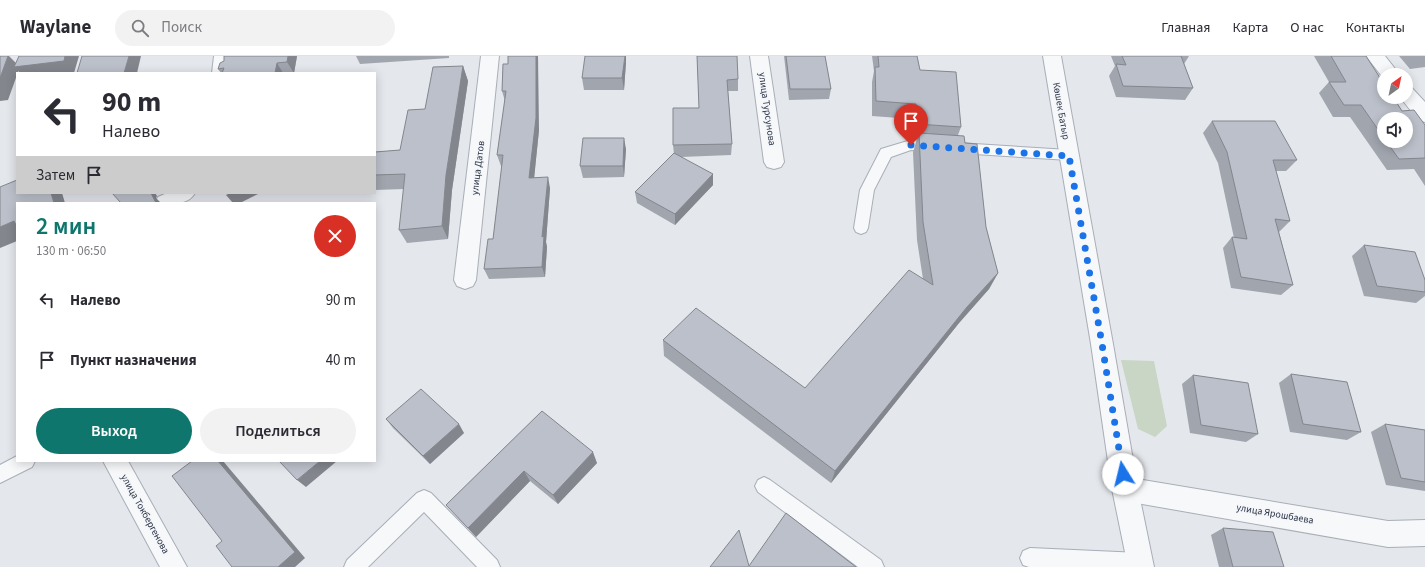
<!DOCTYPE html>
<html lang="ru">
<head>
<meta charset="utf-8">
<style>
  :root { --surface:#fff; --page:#f2f2f3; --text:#2b2b33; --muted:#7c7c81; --line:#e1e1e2; --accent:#0f766e }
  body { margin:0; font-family:"Source Sans 3",sans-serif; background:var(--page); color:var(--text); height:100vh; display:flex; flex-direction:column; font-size:15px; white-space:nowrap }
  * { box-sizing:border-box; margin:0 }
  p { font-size:13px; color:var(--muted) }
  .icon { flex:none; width:22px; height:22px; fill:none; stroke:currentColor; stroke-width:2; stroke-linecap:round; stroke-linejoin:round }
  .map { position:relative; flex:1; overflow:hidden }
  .sheet { position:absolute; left:16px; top:146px; width:360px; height:260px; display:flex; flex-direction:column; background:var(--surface); border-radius:0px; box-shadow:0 2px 10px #0003 }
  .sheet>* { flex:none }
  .banner { position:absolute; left:16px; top:16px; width:360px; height:122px; border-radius:0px; box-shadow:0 2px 10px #0003; background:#fff; color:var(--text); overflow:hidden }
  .needle { width:26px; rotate:33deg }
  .controls { position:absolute; left:1377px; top:12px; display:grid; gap:8px }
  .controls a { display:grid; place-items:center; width:36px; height:36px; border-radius:50%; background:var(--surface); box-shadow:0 2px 10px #0003; font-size:20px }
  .pin { position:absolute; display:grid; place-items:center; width:34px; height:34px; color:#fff; margin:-41px -17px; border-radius:50% 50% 50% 0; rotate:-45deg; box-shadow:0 0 4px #0007 }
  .pin .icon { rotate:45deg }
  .me { position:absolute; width:44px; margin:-22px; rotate:351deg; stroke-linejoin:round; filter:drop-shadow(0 0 3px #0008) }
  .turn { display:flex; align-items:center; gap:14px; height:84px; padding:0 20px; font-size:18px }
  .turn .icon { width:52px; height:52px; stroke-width:2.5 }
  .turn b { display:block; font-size:28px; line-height:34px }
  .then { display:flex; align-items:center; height:38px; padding:0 20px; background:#0003; gap:8px; font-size:15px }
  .round { display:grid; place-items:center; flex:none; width:42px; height:42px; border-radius:21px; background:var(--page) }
  .summary { display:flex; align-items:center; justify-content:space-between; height:68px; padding:0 20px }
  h1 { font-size:24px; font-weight:600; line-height:30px; color:var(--accent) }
  .button { display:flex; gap:8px; margin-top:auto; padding:8px 20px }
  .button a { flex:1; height:46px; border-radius:24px; background:var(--accent); color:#fff; font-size:16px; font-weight:600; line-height:46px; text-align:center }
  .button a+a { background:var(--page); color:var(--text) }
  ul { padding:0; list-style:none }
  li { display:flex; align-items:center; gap:12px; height:60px; padding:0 20px }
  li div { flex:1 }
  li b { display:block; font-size:15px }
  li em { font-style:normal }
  header { display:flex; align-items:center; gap:24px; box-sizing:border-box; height:56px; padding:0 20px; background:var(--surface); border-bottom:1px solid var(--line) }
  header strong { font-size:19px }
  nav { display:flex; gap:22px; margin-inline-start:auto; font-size:14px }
  .search { width:280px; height:36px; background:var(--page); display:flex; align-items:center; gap:10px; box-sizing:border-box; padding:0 14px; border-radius:22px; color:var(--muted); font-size:15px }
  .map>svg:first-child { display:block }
  .green { fill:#c9d6c5 }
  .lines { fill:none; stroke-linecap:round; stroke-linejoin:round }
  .service-casing { stroke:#a9aeb7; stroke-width:2 }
  .minor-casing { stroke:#a9aeb7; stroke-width:2 }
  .tertiary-casing { stroke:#a9aeb7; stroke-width:2 }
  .service { fill:#f7f8fa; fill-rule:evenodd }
  .minor { fill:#f7f8fa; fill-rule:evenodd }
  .tertiary { fill:#f7f8fa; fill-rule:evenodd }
  .wall { fill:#a1a5ae; fill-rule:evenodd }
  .shaded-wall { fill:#83868d }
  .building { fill:#bbc0ca; stroke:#83868d }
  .route { stroke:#1a73e8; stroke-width:7; stroke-dasharray:0 12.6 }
  .labels { text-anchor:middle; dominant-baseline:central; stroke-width:3; stroke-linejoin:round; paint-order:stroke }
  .street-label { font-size:10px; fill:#2b3445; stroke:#f4f6f9 }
</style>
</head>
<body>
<header>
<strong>Waylane</strong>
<div class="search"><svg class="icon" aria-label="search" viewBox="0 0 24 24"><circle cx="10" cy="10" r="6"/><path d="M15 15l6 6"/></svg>Поиск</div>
<nav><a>Главная</a><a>Карта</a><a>О нас</a><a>Контакты</a></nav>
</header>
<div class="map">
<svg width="1425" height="511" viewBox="0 0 1425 511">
  <rect width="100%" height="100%" fill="#e4e7ec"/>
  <!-- green -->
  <path class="green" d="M1121,304L1154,305L1167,370L1155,381L1138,373Z"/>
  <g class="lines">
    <defs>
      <g id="service">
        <path d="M911,84L1069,94L1074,95L1076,99L1074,103L1069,104L911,94L891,101L874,134L868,172L866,176L861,178L856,176L854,172L860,134L881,93Z"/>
        <path d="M17,400V405H35L32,411L0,427V409Z"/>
        <path d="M764,421L770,424L881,504L884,511H858L758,436L755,430L758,424Z"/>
        <path d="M424,434L431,437L497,504L500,511H477L424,456L368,511H344L347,504L417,437Z"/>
        <path d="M1030,492L1140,497L1147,500L1150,507L1148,511H1029L1023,509L1020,502L1023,495Z"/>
      </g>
      <g id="minor">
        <path d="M214,0H232L230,17H212Z"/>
        <path d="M481,0H499L476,224L473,230L465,233L457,230L454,224Z"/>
        <path d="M750,0H768L784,106L781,111L774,113L767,111L764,106Z"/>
        <path d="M1366,0H1385L1400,19H1384V23Z"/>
        <path d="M1406,30L1412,32L1425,46V66L1418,64L1400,41H1406Z"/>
        <path d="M167,137H195C187,151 169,147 155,147L158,141Z"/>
        <path d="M103,405H128L187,511H160Z"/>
        <path d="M1125,421L1388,465L1425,464V490L1388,491L1125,445L1116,442L1112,433L1116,424Z"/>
      </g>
      <path id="tertiary" d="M1043,0H1061L1113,288L1138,433L1154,511H1128L1112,433L1091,288Z"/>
    </defs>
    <!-- service casing -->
    <use href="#service" class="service-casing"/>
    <!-- minor casing -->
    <use href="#minor" class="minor-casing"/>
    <!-- tertiary casing -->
    <use href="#tertiary" class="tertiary-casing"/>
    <!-- service -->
    <use href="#service" class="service"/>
    <!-- minor -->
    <use href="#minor" class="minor"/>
    <!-- tertiary -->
    <use href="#tertiary" class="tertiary"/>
  </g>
  <!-- wall -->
  <g class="wall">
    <path d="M297,0L294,17H221L218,13Z"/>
    <path d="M356,0H449V2L360,8Z"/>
    <path d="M697,0L738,23V35H728L732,88L731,99L681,101L713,118V129L675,169L637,147L635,136L674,98L673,89L699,52Z"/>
    <path d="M784,0H825L831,33L829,43L789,44Z"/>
    <path d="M872,0H917L920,14L961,71L958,79L965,87L986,171L998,217L989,233L959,267L831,427L664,300L663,284L805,332L923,223L917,184L913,96L917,83H912V63L872,60V26L874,15Z"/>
    <path d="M1111,0H1189L1184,8L1193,32L1185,44L1116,41L1109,20L1115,10Z"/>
    <path d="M1314,0H1366L1402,55L1425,69V130L1414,113L1387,114L1350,61H1333L1319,37L1329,26ZM1384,63L1406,85H1384Z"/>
    <path d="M1399,0H1425V11L1410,13Z"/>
    <path d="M626,6L624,34H584L582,22Z"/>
    <path d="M503,8L539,74L534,122L550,132L546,186L547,191L545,221L489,223L484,213L493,183L502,110H501L497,99L505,45L502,35Z"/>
    <path d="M463,10L468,25L452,134L448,183L407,187L399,174L404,133L375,134V96L400,94L425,53Z"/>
    <path d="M1212,65L1297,104L1286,115H1276L1290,165L1279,176L1293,229L1281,239L1231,232L1223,192L1232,181L1234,182L1218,107L1203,77Z"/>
    <path d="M626,93L624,121L583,122L580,110Z"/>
    <path d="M1364,189L1425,224V240L1416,247L1364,240L1352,200Z"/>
    <path d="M1291,318L1361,376L1347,384L1290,376L1279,327Z"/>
    <path d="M1193,319L1258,378L1246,386L1190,377L1182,328Z"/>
    <path d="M542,355L597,407L558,448L530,425L476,481L446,449Z"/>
    <path d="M386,363L464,377L430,408L393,372Z"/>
    <path d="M1385,368L1425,374V435L1386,429L1371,376Z"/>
    <path d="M1223,472L1284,511H1219L1211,479Z"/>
  </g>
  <!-- shaded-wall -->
  <g class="shaded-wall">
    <path d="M8,0H9L19,10L65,0H79L74,17H20L18,15V17H17V19L8,44L0,45V22Z"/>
    <path d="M129,0H141L137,17H124Z"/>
    <path d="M288,0H297L294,17L287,6Z"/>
    <path d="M536,0H538L539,74L533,133L529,122Z"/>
    <path d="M625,0H626V6L624,34L622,22Z"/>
    <path d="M277,7L283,17H275Z"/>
    <path d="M463,10L468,25L452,134L448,183L442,170L446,119Z"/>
    <path d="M624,82L626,93L624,121L623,110Z"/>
    <path d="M713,118V129L675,169V158Z"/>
    <path d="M548,121L550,132L546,186L547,191L545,221L542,211V181Z"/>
    <path d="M51,137H62L65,147H54Z"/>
    <path d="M144,137H155L157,140L156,142L161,147H156Z"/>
    <path d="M230,137H260L240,147H233L226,139Z"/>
    <path d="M14,165L17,167V185L0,192V171Z"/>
    <path d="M998,217L989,233L959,267L831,427L835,415L967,251Z"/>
    <path d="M459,368L464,377L430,408L423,400Z"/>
    <path d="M593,396L597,407L558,448L553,439Z"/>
    <path d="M218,405H223L305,502L295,511H278Z"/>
    <path d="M320,405H337L306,431L297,424Z"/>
    <path d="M524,415L530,425L476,481L468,472Z"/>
  </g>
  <!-- building -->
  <g class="building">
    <path d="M0,0H8L0,22Z"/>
    <path d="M19,0H65L64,5L14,11Z"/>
    <path d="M82,0H129L124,17H77Z"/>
    <path d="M224,0H288L287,6L277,7L275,17H222L224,12L218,13L220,7L224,5Z"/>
    <path d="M508,0H536V62L529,122L548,121L542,181L544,180L542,211L484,213L488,183H493L503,99H497L506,35H502L503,8H508Z"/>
    <path d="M585,0H625L622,22H582Z"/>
    <path d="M697,0H737L738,23L727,24L732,88L673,89V52H699Z"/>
    <path d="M786,0H825L831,33H790Z"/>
    <path d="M878,0H917L920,14L956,16L961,71L917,68L916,48L876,45L875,11H879Z"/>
    <path d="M1122,0H1181L1193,32L1123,30L1116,8L1126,9Z"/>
    <path d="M1331,0H1366L1384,28V41H1393L1402,55L1414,54L1425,69V102L1399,103L1386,85H1406V63H1384V82L1361,49H1344L1329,26H1346Z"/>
    <path d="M463,10L446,119L442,170L399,174L405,118L375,119V96L400,94L408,54L425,53L433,11Z"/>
    <path d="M1212,65H1275L1297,104H1273L1290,165L1275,163L1293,229L1241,221L1232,181L1247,183L1227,96Z"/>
    <path d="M919,77L964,80L965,87L977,88L986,171L998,217L967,251L835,415L663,284L696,252L805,332L909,214L933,229L923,166Z"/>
    <path d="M583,82H624L623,110H580Z"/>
    <path d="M674,97L713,118L675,158L635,136Z"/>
    <path d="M17,124V137H51L54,147H17V171L14,165L0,171V131Z"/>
    <path d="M112,137H151L156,147H121Z"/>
    <path d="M1364,189L1415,196L1425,224V236L1377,230Z"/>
    <path d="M1291,318L1347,326L1361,376L1303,368Z"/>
    <path d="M1193,319L1248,327L1258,378L1201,369Z"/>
    <path d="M421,333L459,368L423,400L386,363Z"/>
    <path d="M542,355L593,396L553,439L524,415L468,472L446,449Z"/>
    <path d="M1385,368L1425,374V426L1401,422Z"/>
    <path d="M192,405H218L295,496L278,511H232L216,490L222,485L172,420Z"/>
    <path d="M279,405H320L297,424Z"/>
    <path d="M786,457L856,511H710L739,474L749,510Z"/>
    <path d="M1223,472L1273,476L1284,511H1233Z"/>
  </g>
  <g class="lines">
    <!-- route -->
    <path class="route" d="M911,89L1069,100L1102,288L1123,418"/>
  </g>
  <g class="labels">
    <!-- street labels -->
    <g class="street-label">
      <text transform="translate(767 53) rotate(82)">улица Турсунова</text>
      <text transform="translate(1061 55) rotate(80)">Көшек Батыр</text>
      <text transform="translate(478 112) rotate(-83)">улица Датов</text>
      <text transform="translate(145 458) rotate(61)">улица Токбергенова</text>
      <text transform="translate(1275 458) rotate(10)">улица Ярошбаева</text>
    </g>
  </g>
</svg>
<div class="controls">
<a><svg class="needle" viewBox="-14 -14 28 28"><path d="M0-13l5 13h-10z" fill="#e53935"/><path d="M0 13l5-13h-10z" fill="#7c7c81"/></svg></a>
<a><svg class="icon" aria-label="sound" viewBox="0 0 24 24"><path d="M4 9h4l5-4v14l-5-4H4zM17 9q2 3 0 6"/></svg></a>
</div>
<div class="pin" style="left:911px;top:89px;background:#d93025"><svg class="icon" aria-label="arrive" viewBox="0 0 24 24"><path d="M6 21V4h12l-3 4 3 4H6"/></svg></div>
<svg class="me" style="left:1123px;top:418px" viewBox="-20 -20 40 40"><circle r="19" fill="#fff"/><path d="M0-13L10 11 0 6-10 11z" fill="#1a73e8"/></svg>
<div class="banner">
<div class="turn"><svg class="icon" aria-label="left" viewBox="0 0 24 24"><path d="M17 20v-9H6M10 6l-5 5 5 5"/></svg><div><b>90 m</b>Налево</div></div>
<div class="then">Затем<svg class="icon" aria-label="arrive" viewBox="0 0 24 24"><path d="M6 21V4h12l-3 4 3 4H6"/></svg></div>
</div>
<section class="sheet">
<div class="summary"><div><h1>2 мин</h1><p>130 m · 06:50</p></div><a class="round" style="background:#d93025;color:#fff"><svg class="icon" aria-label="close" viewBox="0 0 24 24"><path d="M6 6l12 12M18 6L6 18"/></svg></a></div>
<ul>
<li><svg class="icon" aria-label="left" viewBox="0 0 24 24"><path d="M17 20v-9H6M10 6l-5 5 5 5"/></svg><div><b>Налево</b></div><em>90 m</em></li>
<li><svg class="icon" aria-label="arrive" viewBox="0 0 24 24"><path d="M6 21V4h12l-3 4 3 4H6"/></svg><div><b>Пункт назначения</b></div><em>40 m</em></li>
</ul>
<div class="button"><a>Выход</a><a>Поделиться</a></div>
</section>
</div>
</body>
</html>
